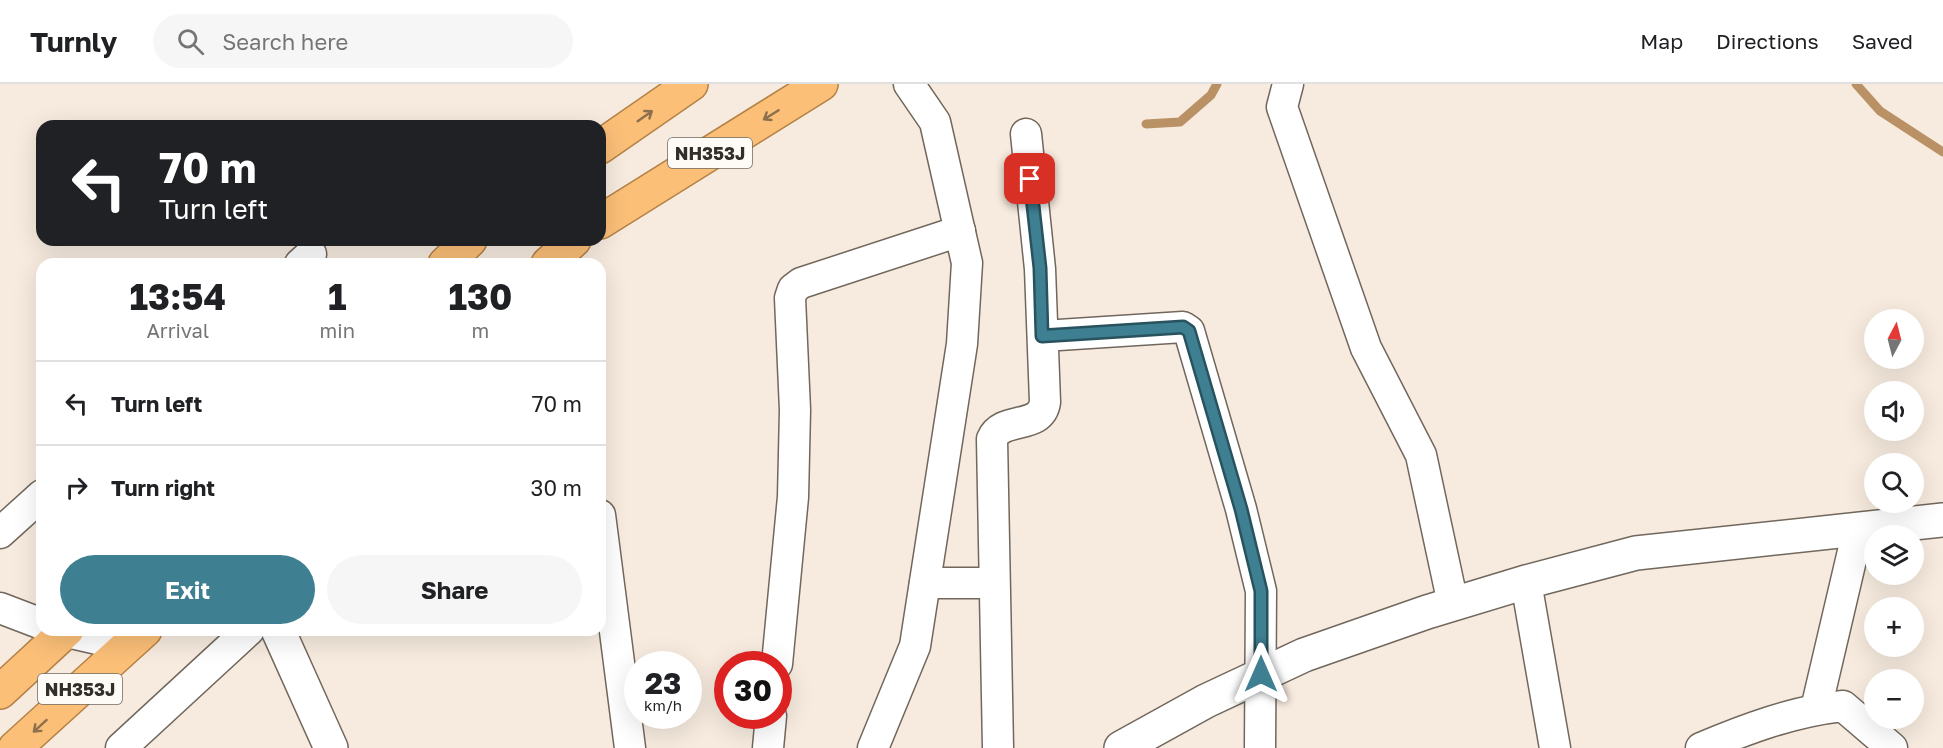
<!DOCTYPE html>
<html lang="en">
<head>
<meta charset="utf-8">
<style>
  :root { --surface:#fff; --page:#f6f6f6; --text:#202124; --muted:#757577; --line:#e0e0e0; --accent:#3e7f91 }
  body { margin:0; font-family:"Golos Text",sans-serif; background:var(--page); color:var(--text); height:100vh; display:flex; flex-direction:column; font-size:22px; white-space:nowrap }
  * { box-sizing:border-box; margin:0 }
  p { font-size:20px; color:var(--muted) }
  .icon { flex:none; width:33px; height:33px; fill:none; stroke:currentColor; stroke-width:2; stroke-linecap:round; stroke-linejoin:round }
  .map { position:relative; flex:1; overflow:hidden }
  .sheet { position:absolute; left:36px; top:174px; width:570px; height:378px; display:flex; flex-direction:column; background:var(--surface); border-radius:18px; box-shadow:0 6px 24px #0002 }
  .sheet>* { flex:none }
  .banner { position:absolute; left:36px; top:36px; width:570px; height:126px; border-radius:18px; box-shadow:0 6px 24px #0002; background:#202124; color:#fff; overflow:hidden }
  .needle { width:39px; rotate:7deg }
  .controls { position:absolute; left:1864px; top:225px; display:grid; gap:12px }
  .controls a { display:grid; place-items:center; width:60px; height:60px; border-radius:50%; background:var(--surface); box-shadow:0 6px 24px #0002; font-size:30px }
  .speed { position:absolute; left:624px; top:567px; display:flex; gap:12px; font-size:30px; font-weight:700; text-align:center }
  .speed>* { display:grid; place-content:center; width:78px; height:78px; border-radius:50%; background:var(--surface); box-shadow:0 6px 24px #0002; line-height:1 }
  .speed small { font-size:15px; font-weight:400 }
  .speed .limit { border:9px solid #d22; background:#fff; color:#111 }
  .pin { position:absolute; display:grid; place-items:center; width:51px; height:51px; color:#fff; margin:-26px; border-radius:12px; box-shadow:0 3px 9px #0006 }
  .me { position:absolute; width:66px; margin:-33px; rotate:0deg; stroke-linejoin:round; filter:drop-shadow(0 0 4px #0008) }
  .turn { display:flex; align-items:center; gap:21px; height:126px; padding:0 24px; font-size:27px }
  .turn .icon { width:78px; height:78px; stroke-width:2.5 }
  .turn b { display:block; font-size:42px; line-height:51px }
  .eta { display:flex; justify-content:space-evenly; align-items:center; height:102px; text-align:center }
  .eta b { font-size:36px; font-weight:700; line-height:42px }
  .button { display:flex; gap:12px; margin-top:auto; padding:12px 24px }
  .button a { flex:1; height:69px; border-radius:36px; background:var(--accent); color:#fff; font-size:24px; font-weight:700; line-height:69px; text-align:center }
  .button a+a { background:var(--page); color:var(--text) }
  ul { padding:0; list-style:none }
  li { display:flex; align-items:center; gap:18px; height:84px; padding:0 24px; border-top:2px solid var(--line) }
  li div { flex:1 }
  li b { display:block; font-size:22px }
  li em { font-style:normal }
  header { display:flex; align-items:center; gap:36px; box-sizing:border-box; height:84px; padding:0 30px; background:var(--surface); border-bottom:2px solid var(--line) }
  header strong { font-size:28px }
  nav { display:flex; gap:33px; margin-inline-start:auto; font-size:21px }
  .search { width:420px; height:54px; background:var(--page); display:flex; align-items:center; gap:15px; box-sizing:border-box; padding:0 21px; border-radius:33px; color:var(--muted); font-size:22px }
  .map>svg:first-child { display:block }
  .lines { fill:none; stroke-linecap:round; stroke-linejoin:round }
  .stream { stroke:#ba9164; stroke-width:9 }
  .minor-casing { stroke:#71675c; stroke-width:33 }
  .tertiary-casing { stroke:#71675c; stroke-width:36 }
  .trunk-casing { stroke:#b48246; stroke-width:36 }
  .minor { stroke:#fff; stroke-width:30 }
  .tertiary { stroke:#fff; stroke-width:33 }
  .trunk { stroke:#fbbf78; stroke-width:33 }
  .oneway { stroke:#8c6f4d }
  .route-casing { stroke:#28535e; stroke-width:15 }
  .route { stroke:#3e7f91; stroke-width:10 }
  .labels { text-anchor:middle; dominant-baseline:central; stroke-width:4.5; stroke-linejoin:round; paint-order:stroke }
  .shield { fill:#fefaf5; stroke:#6f6b66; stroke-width:1.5 }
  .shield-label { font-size:18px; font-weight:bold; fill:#322e29 }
</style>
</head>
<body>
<header>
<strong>Turnly</strong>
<div class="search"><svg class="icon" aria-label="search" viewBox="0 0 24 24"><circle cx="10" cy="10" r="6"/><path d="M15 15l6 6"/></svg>Search here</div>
<nav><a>Map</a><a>Directions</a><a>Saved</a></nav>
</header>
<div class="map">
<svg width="1943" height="664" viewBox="0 0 1943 664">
  <rect width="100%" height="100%" fill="#f7ebdf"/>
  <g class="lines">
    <!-- stream -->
    <g class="stream">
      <path d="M1856,0L1880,27L1943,68"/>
      <path d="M1146,40L1180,38L1211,11L1217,0"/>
    </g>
    <defs>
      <g id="minor">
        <path d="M1288,0L1282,23L1366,264L1421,371L1453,520"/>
        <path d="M300,180L311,170"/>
        <path d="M1043,252L1183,243L1189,247L1241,425L1261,507L1260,664"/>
        <path d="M600,431L630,664"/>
        <path d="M0,449L42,411"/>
        <path d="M1526,498L1555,664"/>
        <path d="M925,499H994"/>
        <path d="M0,524L42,540"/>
        <path d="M58,546L127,562"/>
        <path d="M777,580L793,413L795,326L790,214L793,205L801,199L960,147"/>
        <path d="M1816,625L1858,446"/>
        <path d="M121,664L249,546"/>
        <path d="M768,664L771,632"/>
        <path d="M873,664L915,562L962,260L967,179L935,38L909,0"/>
        <path d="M998,664L992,355C1002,331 1041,347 1045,318L1040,185L1026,50"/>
        <path d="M1701,664C1746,645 1794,627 1843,622L1892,664"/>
      </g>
      <g id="tertiary">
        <path d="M278,546L331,664"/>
        <path d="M1121,664L1206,617L1304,571L1427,528L1526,498L1636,469L1943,436"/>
      </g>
      <g id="trunk">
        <path d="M600,63L691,0"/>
        <path d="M600,138L821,0"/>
        <path d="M445,180L470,156"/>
        <path d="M548,180L574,156"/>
        <path d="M0,608L67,546"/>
        <path d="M15,664L145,546"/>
      </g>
    </defs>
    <!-- minor casing -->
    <use href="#minor" class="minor-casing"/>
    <!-- tertiary casing -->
    <use href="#tertiary" class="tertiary-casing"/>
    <!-- trunk casing -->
    <use href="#trunk" class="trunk-casing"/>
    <!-- minor -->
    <use href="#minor" class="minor"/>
    <!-- tertiary -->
    <use href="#tertiary" class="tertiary"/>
    <!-- trunk -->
    <use href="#trunk" class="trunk"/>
  </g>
  <!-- one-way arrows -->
  <defs><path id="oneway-shaft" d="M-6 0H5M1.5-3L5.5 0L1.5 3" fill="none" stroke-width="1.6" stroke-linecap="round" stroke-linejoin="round" transform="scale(1.5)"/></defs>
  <g class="oneway">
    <use href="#oneway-shaft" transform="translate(771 31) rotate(148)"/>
    <use href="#oneway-shaft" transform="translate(645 32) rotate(-35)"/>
    <use href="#oneway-shaft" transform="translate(40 642) rotate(138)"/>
  </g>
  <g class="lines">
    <defs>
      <path id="route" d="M1030,95L1040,184L1042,252L1183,243L1189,247L1241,425L1261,507V590"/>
    </defs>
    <!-- route casing -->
    <use href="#route" class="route-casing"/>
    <!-- route -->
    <use href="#route" class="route"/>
  </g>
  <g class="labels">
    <!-- shield labels -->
    <g class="shield">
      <rect x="668" y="54" width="84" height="30" rx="4.5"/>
      <rect x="38" y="590" width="84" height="30" rx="4.5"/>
    </g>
    <g class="shield-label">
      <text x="710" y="69">NH353J</text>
      <text x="80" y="605">NH353J</text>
    </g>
  </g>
</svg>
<div class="controls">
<a><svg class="needle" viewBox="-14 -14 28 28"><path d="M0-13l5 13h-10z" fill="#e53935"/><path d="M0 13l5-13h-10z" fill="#757577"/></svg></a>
<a><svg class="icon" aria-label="sound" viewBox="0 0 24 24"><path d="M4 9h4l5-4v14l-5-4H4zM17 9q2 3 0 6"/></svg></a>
<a><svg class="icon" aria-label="search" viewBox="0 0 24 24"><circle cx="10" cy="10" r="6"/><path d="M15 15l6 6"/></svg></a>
<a><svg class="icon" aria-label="layers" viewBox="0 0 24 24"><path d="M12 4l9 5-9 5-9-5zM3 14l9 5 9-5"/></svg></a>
<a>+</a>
<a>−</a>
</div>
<div class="speed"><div>23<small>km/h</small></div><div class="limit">30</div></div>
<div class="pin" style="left:1030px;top:95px;background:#d93025"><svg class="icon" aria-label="arrive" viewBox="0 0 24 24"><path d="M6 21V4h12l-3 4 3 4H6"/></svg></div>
<svg class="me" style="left:1261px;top:590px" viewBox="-20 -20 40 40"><path d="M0-17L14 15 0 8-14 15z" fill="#3e7f91" stroke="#fff" stroke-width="4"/></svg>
<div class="banner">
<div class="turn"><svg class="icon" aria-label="left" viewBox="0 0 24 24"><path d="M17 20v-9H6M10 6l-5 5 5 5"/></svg><div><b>70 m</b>Turn left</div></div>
</div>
<section class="sheet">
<div class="eta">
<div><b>13:54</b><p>Arrival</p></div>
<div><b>1</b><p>min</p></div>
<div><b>130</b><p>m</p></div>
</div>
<ul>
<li><svg class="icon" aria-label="left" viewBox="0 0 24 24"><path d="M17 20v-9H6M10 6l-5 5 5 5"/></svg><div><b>Turn left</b></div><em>70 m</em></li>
<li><svg class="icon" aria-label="right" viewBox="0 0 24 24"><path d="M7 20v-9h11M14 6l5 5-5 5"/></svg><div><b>Turn right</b></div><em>30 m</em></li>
</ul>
<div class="button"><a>Exit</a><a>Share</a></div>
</section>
</div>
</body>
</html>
